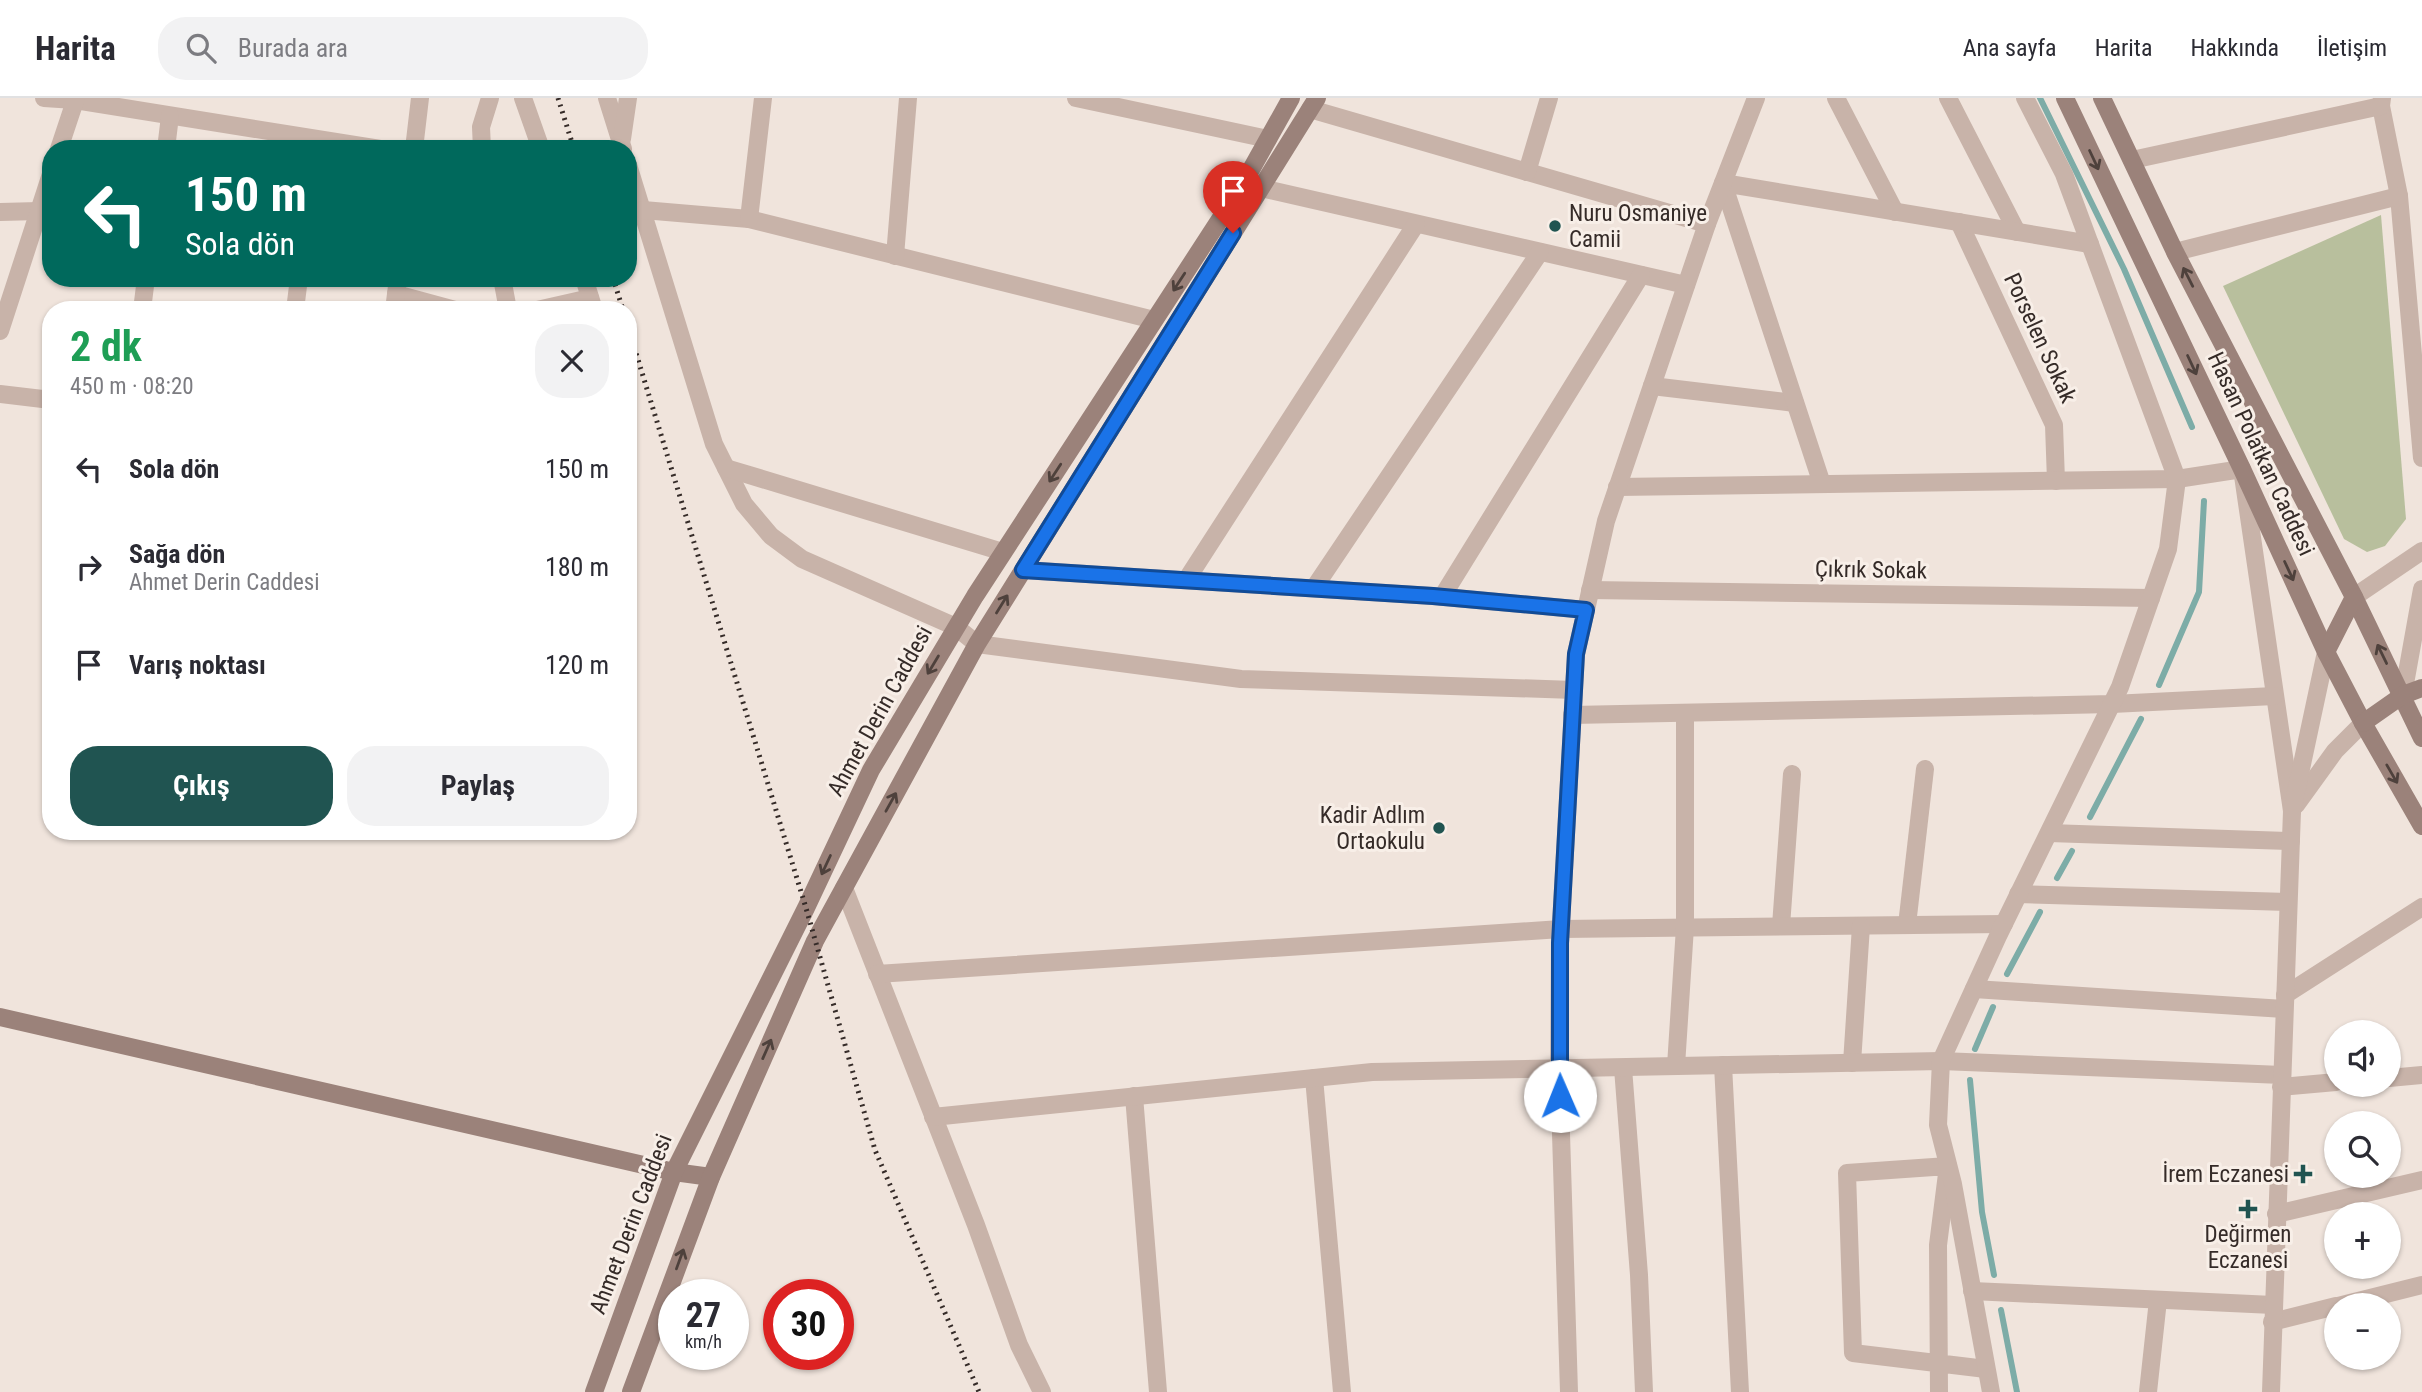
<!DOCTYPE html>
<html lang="tr">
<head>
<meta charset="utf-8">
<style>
  :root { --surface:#fff; --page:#f2f2f3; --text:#2b2b33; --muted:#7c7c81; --line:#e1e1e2; --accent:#205451 }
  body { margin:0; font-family:"Roboto Condensed",sans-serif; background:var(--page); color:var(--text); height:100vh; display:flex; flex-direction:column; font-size:26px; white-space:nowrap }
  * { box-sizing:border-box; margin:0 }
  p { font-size:23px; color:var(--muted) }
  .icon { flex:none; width:38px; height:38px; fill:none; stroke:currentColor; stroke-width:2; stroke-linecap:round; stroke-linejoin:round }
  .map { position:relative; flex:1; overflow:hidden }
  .details { position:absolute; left:42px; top:203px; width:595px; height:539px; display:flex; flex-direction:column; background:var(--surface); border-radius:28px; box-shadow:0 2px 5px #0004 }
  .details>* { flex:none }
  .banner { position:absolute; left:42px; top:42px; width:595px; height:147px; border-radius:28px; box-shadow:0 2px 5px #0004; background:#00695c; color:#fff; overflow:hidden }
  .fabs { position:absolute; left:2324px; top:922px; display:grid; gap:14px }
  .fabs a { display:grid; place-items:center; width:77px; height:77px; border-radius:50%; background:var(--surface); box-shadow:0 2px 5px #0004; font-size:35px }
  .speed { position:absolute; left:658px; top:1181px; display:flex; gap:14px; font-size:35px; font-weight:700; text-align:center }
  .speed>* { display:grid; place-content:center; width:91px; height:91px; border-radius:50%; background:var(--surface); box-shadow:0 2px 5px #0004; line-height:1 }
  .speed small { font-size:18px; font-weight:400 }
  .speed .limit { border:10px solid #d22; background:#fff; color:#111 }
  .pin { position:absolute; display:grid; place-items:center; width:60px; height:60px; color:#fff; margin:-72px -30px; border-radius:50% 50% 50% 0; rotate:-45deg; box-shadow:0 0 7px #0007 }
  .pin .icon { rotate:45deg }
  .me { position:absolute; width:77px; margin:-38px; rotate:359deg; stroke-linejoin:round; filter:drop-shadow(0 0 5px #0008) }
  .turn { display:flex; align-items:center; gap:24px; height:147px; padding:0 28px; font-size:32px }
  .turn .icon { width:91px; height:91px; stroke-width:2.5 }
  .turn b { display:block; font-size:49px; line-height:60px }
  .round { display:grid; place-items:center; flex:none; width:74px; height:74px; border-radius:28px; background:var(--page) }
  .headline { display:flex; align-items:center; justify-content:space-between; height:119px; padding:0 28px }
  h1 { font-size:42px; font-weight:700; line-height:52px; color:#1e9e55 }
  .action { display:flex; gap:14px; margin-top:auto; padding:14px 28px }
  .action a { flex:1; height:80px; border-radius:28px; background:var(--accent); color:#fff; font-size:28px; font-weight:700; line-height:80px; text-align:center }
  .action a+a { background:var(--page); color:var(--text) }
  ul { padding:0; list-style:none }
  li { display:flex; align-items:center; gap:21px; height:98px; padding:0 28px }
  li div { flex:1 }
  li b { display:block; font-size:26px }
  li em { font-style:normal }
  header { display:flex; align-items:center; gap:42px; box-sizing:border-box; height:98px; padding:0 35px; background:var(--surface); border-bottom:2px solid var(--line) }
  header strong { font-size:33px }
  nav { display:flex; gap:38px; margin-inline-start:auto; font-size:24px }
  .search { width:490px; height:63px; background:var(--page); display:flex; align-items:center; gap:18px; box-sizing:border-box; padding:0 24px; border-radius:28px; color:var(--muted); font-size:26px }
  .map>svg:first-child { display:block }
  .green { fill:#b8bf9d }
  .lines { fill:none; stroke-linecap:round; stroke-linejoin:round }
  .stream { stroke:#7daca7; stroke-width:6 }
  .street { stroke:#c8b3a9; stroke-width:18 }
  .secondary { stroke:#9b827a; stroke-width:18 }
  .rail { stroke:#352b28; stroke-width:5; stroke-dasharray:2 5; stroke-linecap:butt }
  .oneway { stroke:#4e413c }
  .route-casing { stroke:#114b97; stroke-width:18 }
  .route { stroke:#1a73e8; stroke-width:12 }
  .poi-dot { fill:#205451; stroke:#f8efe8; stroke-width:2.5 }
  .labels { text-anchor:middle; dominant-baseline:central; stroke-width:6; stroke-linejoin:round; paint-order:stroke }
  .poi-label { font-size:23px; fill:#352b28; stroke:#f8efe8; text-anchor:end }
  .street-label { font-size:23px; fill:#352b28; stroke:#f8efe8 }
</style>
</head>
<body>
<header>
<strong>Harita</strong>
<div class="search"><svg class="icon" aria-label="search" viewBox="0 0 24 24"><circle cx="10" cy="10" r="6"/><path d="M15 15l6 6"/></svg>Burada ara</div>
<nav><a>Ana sayfa</a><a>Harita</a><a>Hakkında</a><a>İletişim</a></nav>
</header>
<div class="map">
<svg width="2422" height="1294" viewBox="0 0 2422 1294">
  <rect width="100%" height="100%" fill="#f0e4dc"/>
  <!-- green -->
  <path class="green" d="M2381,117L2406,421L2385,448L2367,454L2344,441L2223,188Z"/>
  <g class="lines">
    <!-- stream -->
    <g class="stream">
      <path d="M2040,0L2124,171L2192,329"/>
      <path d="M2159,587L2199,494L2204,403"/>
      <path d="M2090,719L2141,621"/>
      <path d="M2057,780L2072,753"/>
      <path d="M2007,876L2040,814"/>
      <path d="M1975,951L1993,909"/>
      <path d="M1970,982L1982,1114L1994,1177"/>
      <path d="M2001,1212L2017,1294"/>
    </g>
    <!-- street -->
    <g class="street">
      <path d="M44,0L75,2L380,51"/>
      <path d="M523,0L541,51"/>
      <path d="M607,0L623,51"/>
      <path d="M1076,0L1268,41"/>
      <path d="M1836,0L1895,114"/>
      <path d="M1948,0L2017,134"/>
      <path d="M2382,0L2381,8L2399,98L2422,360"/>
      <path d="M1310,11L1707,126"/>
      <path d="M622,41L628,0"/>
      <path d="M59,51L76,0"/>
      <path d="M166,51L170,18"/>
      <path d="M414,51L420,0"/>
      <path d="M482,51L481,29L490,0"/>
      <path d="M2132,62L2381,8"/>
      <path d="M628,67L714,346L744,406L771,438L802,461L956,529L977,546L1241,581L1574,592"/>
      <path d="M1527,74L1549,0"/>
      <path d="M1261,90L1686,187"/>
      <path d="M643,112L749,121L1154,222"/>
      <path d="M0,114L39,113"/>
      <path d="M749,121L763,0"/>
      <path d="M1959,124L2054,327L2056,383"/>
      <path d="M2175,154L2399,98"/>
      <path d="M895,158L908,0"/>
      <path d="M502,180L508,212"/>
      <path d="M584,180L594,212"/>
      <path d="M396,196L455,212"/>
      <path d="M142,212L146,180"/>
      <path d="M295,212L299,180"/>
      <path d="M394,212L398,180"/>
      <path d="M537,212L590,200"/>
      <path d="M0,233L51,76"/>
      <path d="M1652,288L1795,305"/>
      <path d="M0,296L51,302"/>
      <path d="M726,370L1003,454"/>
      <path d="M1822,386L1723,85L2090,146"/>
      <path d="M1617,389L2177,381L2242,371L2292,713"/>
      <path d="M1023,472L1433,498L1586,512"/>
      <path d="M1187,481L1416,126"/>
      <path d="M1314,490L1540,154"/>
      <path d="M1590,492L2151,500"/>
      <path d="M1442,499L1641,177"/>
      <path d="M2354,499L2422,453"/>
      <path d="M2403,597L2422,491"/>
      <path d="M1572,617L2112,606L2274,598"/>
      <path d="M2296,707L2335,653L2363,625"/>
      <path d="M2049,735L2291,743"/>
      <path d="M844,790L976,1127L1019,1247L1042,1294"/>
      <path d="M2018,796L2288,804"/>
      <path d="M1907,827L1925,671"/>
      <path d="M1781,828L1792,676"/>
      <path d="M877,876L1561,831L2004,826"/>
      <path d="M1974,891L2284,911"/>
      <path d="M2285,897L2422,809"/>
      <path d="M1852,965L1861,828"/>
      <path d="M1723,967L1740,1294"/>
      <path d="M1676,968L1685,829V615"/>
      <path d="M1623,970L1639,1177L1644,1294"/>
      <path d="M1314,980L1342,1294"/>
      <path d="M2389,980L2422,977"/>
      <path d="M2281,989L2336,984"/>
      <path d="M1134,998L1158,1294"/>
      <path d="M933,1019L1372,974L1941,963L2282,977"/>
      <path d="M2276,1116L2422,1082"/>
      <path d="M1972,1193L2273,1207"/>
      <path d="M2338,1208L2422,1187"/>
      <path d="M2272,1224L2336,1208"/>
      <path d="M1569,1294L1559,971L1560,845L1576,556L1606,423L1707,126L1756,0"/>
      <path d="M1939,1294L1938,1147L1948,1068L1847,1075L1853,1255L1986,1271"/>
      <path d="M1991,1294L1953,1086L1938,1027L1941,963L1998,838L2120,589L2168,451L2177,381L2064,76L2025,0"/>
      <path d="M2148,1294L2158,1202"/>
      <path d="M2271,1294L2292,713L2326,554"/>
    </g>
    <!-- secondary -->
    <g class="secondary">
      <path d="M2065,0L2242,371L2326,554L2363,625L2422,728"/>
      <path d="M2102,0L2175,154L2354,499L2422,640"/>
      <path d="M2326,554L2354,499"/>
      <path d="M2363,625L2403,597L2422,590"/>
      <path d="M0,919L674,1074L711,1079"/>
      <path d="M594,1294L674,1074L806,810L871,672L975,498L1243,86L1291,0"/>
      <path d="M631,1294L711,1079L815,843L977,546L1317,0"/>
    </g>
    <!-- rail -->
    <g class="rail">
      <path d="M558,0L574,51"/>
      <path d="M613,180L623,212"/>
      <path d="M628,229L806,810L875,1052L979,1294"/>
    </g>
  </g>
  <!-- one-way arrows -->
  <defs><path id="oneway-shaft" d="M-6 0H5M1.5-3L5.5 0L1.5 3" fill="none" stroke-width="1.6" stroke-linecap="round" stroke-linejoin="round" transform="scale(1.75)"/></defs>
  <g class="oneway">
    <use href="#oneway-shaft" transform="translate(2094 62) rotate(65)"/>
    <use href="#oneway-shaft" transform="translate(2188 179) rotate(-117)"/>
    <use href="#oneway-shaft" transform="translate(1179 184) rotate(123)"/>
    <use href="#oneway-shaft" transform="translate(2192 267) rotate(65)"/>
    <use href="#oneway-shaft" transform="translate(1055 375) rotate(123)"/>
    <use href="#oneway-shaft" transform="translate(2289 473) rotate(65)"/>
    <use href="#oneway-shaft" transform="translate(1002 506) rotate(-58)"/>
    <use href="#oneway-shaft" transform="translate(2382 556) rotate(-116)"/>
    <use href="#oneway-shaft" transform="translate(933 567) rotate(121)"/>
    <use href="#oneway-shaft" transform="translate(2392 676) rotate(60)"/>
    <use href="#oneway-shaft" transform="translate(891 704) rotate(-61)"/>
    <use href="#oneway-shaft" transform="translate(826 767) rotate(115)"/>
    <use href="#oneway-shaft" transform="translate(767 951) rotate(-66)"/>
    <use href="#oneway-shaft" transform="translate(680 1161) rotate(-70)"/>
  </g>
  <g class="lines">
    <defs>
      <path id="route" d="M1233,135L1023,472L1433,498L1586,512L1576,556L1560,845V998"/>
    </defs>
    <!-- route casing -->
    <use href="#route" class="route-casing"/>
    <!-- route -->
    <use href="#route" class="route"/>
  </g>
  <!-- markers -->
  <g class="poi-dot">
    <circle cx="1555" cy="128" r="7"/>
    <circle cx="1439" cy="730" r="7"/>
    <path d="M2299.5 1065.5h7v7h7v7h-7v7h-7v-7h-7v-7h7z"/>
    <path d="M2244.5 1100.5h7v7h7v7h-7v7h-7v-7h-7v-7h7z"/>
  </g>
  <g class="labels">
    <!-- poi labels -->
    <g class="poi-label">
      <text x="1569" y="115" text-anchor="start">Nuru Osmaniye<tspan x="1569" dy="26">Camii</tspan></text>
      <text x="1425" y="717">Kadir Adlım<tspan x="1425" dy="26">Ortaokulu</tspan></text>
      <text x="2289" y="1076">İrem Eczanesi</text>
      <text x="2248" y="1136" text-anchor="middle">Değirmen<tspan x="2248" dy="26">Eczanesi</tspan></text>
    </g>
    <!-- street labels -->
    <g class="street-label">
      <text transform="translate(2040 240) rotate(65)">Porselen Sokak</text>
      <text transform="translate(2261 356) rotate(65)">Hasan Polatkan Caddesi</text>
      <text transform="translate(1871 472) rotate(1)">Çıkrık Sokak</text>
      <text transform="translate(880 613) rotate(-61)">Ahmet Derin Caddesi</text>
      <text transform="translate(631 1126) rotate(-69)">Ahmet Derin Caddesi</text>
    </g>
  </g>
</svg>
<div class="fabs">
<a><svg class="icon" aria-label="sound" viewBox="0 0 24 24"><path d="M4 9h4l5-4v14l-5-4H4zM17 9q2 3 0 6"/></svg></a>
<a><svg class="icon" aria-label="search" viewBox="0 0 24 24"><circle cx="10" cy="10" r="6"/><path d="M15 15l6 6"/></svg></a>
<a>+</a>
<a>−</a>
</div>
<div class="speed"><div>27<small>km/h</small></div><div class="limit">30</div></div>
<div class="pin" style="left:1233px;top:135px;background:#d93025"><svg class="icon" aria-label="arrive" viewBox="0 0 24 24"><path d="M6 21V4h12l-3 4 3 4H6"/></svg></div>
<svg class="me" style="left:1560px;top:998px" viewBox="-20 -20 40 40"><circle r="19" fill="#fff"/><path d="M0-13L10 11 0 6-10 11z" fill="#1a73e8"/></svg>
<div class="banner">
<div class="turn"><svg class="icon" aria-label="left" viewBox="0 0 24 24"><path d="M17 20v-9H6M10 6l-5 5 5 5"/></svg><div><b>150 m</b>Sola dön</div></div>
</div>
<section class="details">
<div class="headline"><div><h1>2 dk</h1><p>450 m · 08:20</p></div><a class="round"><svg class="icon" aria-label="close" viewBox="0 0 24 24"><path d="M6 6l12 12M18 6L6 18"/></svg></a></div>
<ul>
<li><svg class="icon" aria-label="left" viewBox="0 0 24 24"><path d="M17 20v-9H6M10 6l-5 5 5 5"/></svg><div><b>Sola dön</b></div><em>150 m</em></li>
<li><svg class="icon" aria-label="right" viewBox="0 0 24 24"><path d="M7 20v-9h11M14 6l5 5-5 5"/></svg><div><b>Sağa dön</b><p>Ahmet Derin Caddesi</p></div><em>180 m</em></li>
<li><svg class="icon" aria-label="arrive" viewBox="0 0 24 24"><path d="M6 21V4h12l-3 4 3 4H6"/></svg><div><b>Varış noktası</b></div><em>120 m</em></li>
</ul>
<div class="action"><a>Çıkış</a><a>Paylaş</a></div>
</section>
</div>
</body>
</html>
